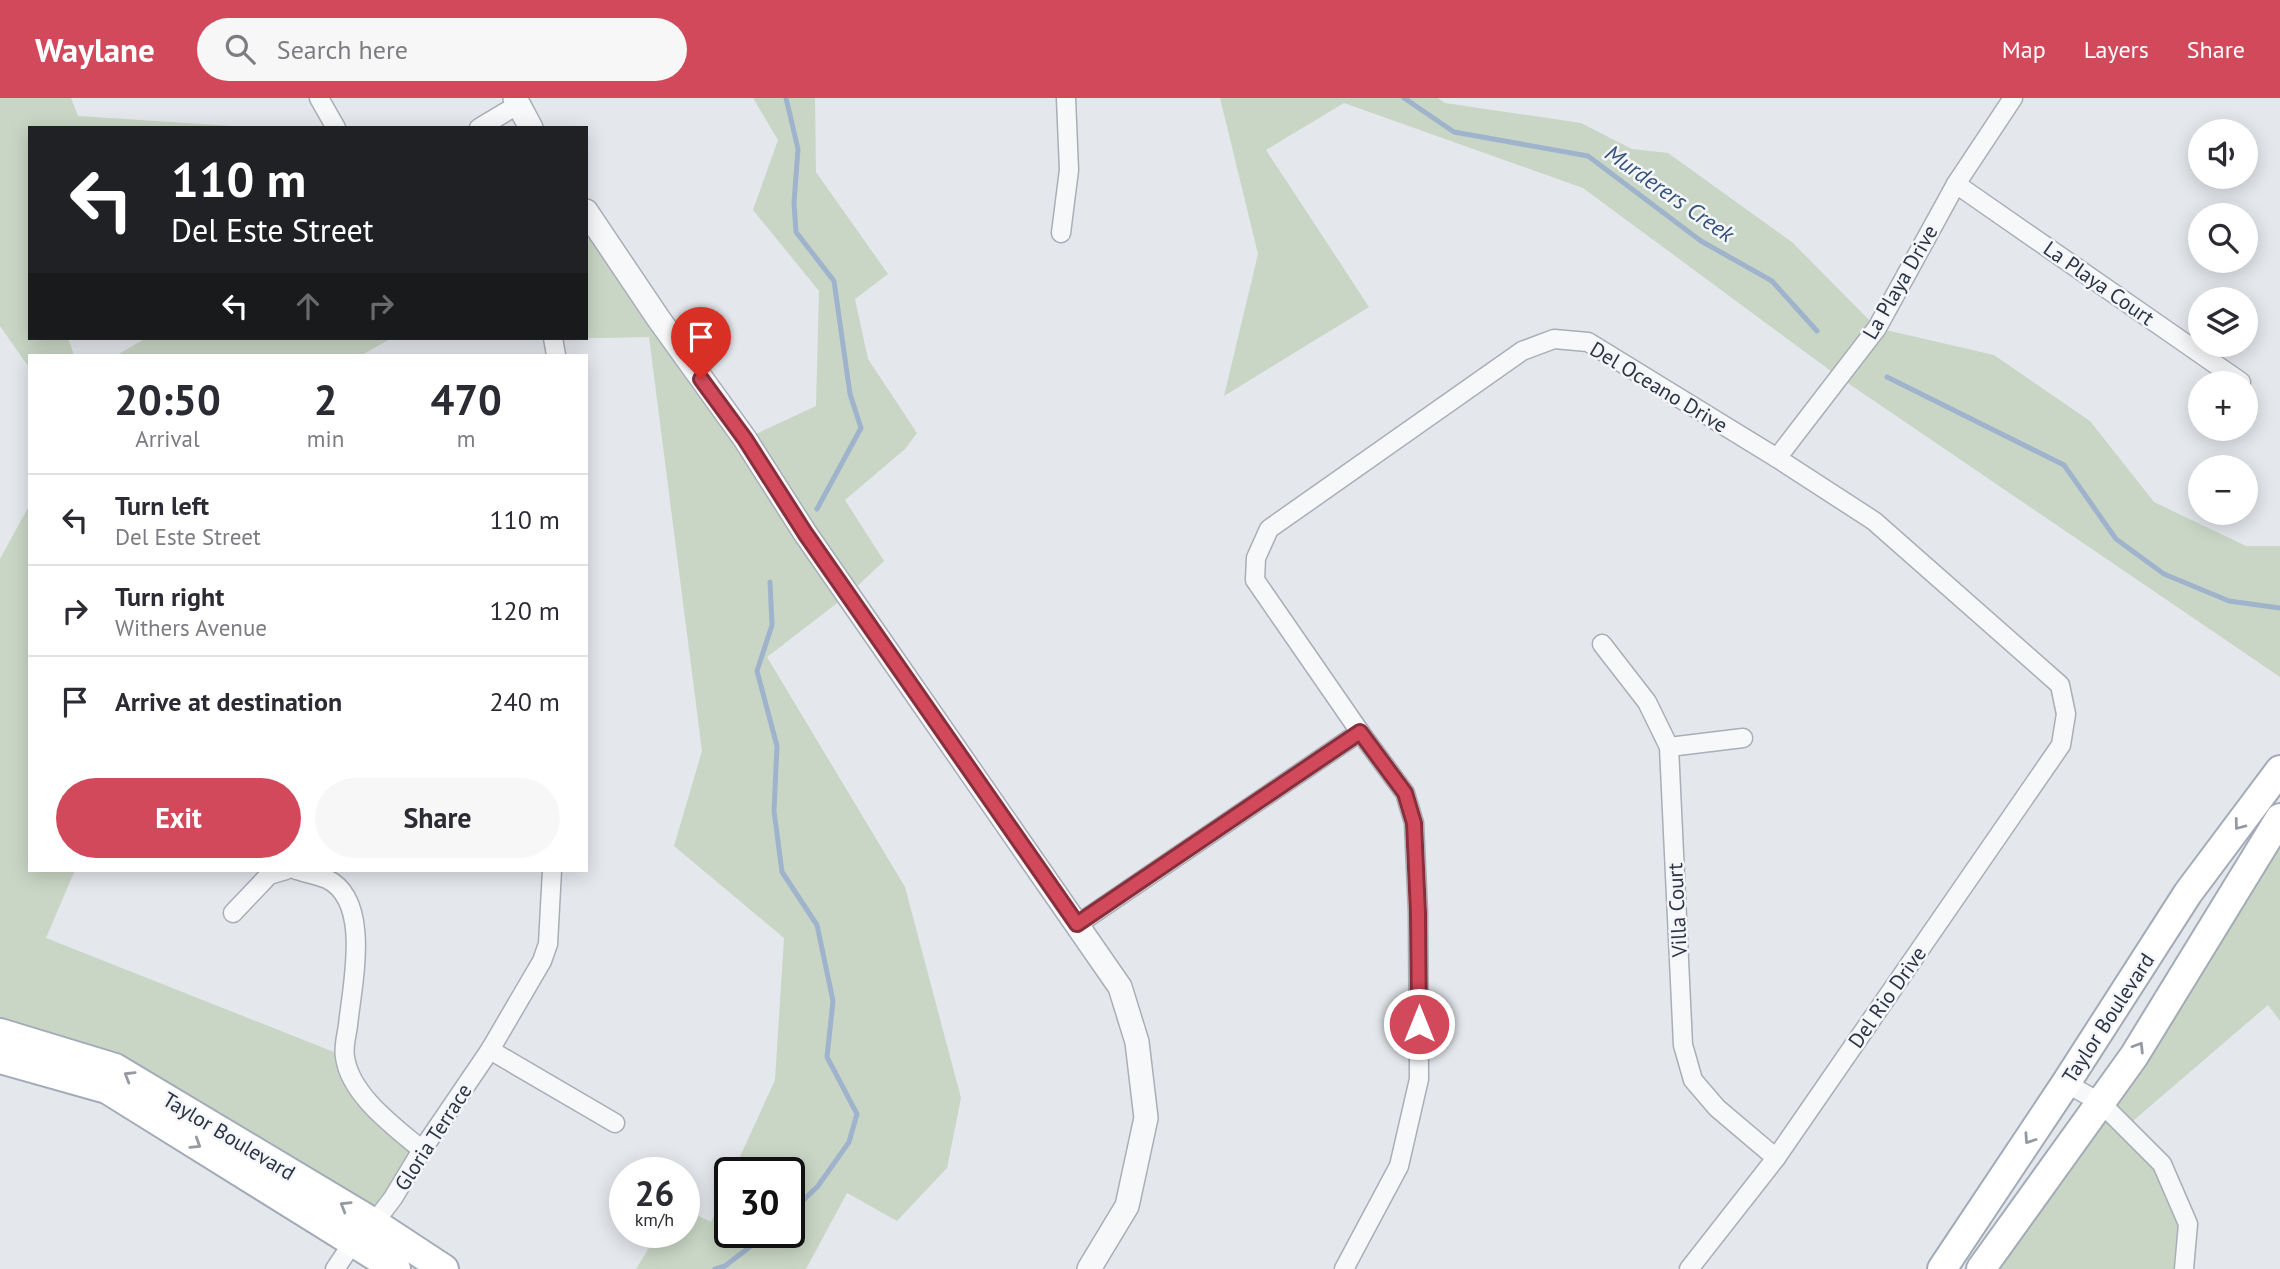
<!DOCTYPE html>
<html lang="en">
<head>
<meta charset="utf-8">
<style>
  :root { --surface:#fff; --page:#f7f7f7; --text:#2b2b33; --muted:#7c7c81; --line:#e1e1e2; --accent:#d1495b }
  body { margin:0; font-family:"PT Sans",sans-serif; background:var(--page); color:var(--text); height:100vh; display:flex; flex-direction:column; font-size:26px; white-space:nowrap }
  * { box-sizing:border-box; margin:0 }
  p { font-size:23px; color:var(--muted) }
  .icon { flex:none; width:38px; height:38px; fill:none; stroke:currentColor; stroke-width:2; stroke-linecap:round; stroke-linejoin:round }
  .map { position:relative; flex:1; overflow:hidden }
  .sheet { position:absolute; left:28px; top:256px; width:560px; height:518px; display:flex; flex-direction:column; background:var(--surface); border-radius:0px; box-shadow:0 4px 18px #0003 }
  .sheet>* { flex:none }
  .banner { position:absolute; left:28px; top:28px; width:560px; height:214px; border-radius:0px; box-shadow:0 4px 18px #0003; background:#202124; color:#fff; overflow:hidden }
  .tools { position:absolute; left:2188px; top:21px; display:grid; gap:14px }
  .tools a { display:grid; place-items:center; width:70px; height:70px; border-radius:50%; background:var(--surface); box-shadow:0 4px 18px #0003; font-size:35px }
  .speed { position:absolute; left:609px; top:1059px; display:flex; gap:14px; font-size:35px; font-weight:700; text-align:center }
  .speed>* { display:grid; place-content:center; width:91px; height:91px; border-radius:50%; background:var(--surface); box-shadow:0 4px 18px #0003; line-height:1 }
  .speed small { font-size:18px; font-weight:400 }
  .speed .limit { border:4px solid #111; border-radius:10px; background:#fff; color:#111 }
  .pin { position:absolute; display:grid; place-items:center; width:60px; height:60px; color:#fff; margin:-72px -30px; border-radius:50% 50% 50% 0; rotate:-45deg; box-shadow:0 0 7px #0007 }
  .pin .icon { rotate:45deg }
  .me { position:absolute; width:77px; margin:-38px; rotate:0deg; stroke-linejoin:round; filter:drop-shadow(0 0 5px #0008) }
  .turn { display:flex; align-items:center; gap:24px; height:147px; padding:0 28px; font-size:32px }
  .turn .icon { width:91px; height:91px; stroke-width:2.5 }
  .turn b { display:block; font-size:49px; line-height:60px }
  .lanes { display:flex; align-items:center; height:66px; padding:0 28px; background:#0003; justify-content:center; gap:35px; direction:ltr }
  .lanes .off { opacity:.35 }
  .eta { display:flex; justify-content:space-evenly; align-items:center; height:119px; text-align:center }
  .eta b { font-size:42px; font-weight:800; line-height:49px }
  .primary-button { display:flex; gap:14px; margin-top:auto; padding:14px 28px }
  .primary-button a { flex:1; height:80px; border-radius:42px; background:var(--accent); color:#fff; font-size:28px; font-weight:800; line-height:80px; text-align:center }
  .primary-button a+a { background:var(--page); color:var(--text) }
  ul { padding:0; list-style:none }
  li { display:flex; align-items:center; gap:21px; height:91px; padding:0 28px; border-top:2px solid var(--line) }
  li div { flex:1 }
  li b { display:block; font-size:26px }
  li em { font-style:normal }
  header { display:flex; align-items:center; gap:42px; box-sizing:border-box; height:98px; padding:0 35px; background:var(--accent); color:#fff }
  header strong { font-size:33px }
  nav { display:flex; gap:38px; margin-inline-start:auto; font-size:24px }
  .search { width:490px; height:63px; background:var(--page); display:flex; align-items:center; gap:18px; box-sizing:border-box; padding:0 24px; border-radius:38px; color:var(--muted); font-size:26px }
  .map>svg:first-child { display:block }
  .green { fill:#c9d6c5 }
  .lines { fill:none; stroke-linecap:round; stroke-linejoin:round }
  .stream { stroke:#9fb4cc; stroke-width:5 }
  .minor-casing { stroke:#a9aeb7; stroke-width:21 }
  .tertiary-casing { stroke:#a9aeb7; stroke-width:26 }
  .primary-casing { stroke:#a3abb8; stroke-width:32 }
  .minor { stroke:#f7f8fa; stroke-width:18 }
  .tertiary { stroke:#f7f8fa; stroke-width:23 }
  .primary { stroke:#fff; stroke-width:28 }
  .oneway { stroke:#959aa2 }
  .route-casing { stroke:#882f3b; stroke-width:18 }
  .route { stroke:#d1495b; stroke-width:12 }
  .labels { text-anchor:middle; dominant-baseline:central; stroke-width:5; stroke-linejoin:round; paint-order:stroke }
  .street-label { font-size:21px; fill:#2b3445; stroke:#f4f6f9 }
  .water-label { font-size:23px; font-style:italic; fill:#34527a; stroke:#f4f6f9 }
</style>
</head>
<body>
<header>
<strong>Waylane</strong>
<div class="search"><svg class="icon" aria-label="search" viewBox="0 0 24 24"><circle cx="10" cy="10" r="6"/><path d="M15 15l6 6"/></svg>Search here</div>
<nav><a>Map</a><a>Layers</a><a>Share</a></nav>
</header>
<div class="map">
<svg width="2280" height="1171" viewBox="0 0 2280 1171">
  <rect width="100%" height="100%" fill="#e4e7ec"/>
  <!-- green -->
  <g class="green">
    <path d="M0,0H71L78,18L262,30H30V240H68L74,257H30V271L0,228Z"/>
    <path d="M753,0H815L816,74L888,176L855,201L868,261L917,335L905,351L845,402L884,463L849,496L767,559L905,789L961,1000L947,1070L897,1123L847,1095L806,1171H636L659,1134H684V1111L711,1124L730,1082V1134H789V1074H733L775,982L784,840L674,748L702,653L649,239L553,241V240H586V118L745,341L816,308L819,193L753,112L778,42Z"/>
    <path d="M1220,0H1438L1445,5L1581,25L1632,51L1668,55L1792,144L1877,230L1994,257L2090,323L2154,404L2246,448H2280V579L1839,279L1583,90L1344,5L1266,52L1369,209L1224,298L1258,156Z"/>
    <path d="M146,240H392L362,257H117Z"/>
    <path d="M30,406V772H75L46,840L344,958L356,987L422,1052L374,1125L0,935V461Z"/>
    <path d="M2280,720V923L2268,907L2126,1029L2162,1066L2188,1126L2184,1171H1981Z"/>
  </g>
  <g class="lines">
    <!-- stream -->
    <g class="stream">
      <path d="M786,0L798,51L794,105L796,134L834,183L850,296L861,330L817,411"/>
      <path d="M1404,0L1454,34L1588,58L1701,143L1772,183L1817,233"/>
      <path d="M1887,279L2064,367L2116,441L2164,476L2229,503L2280,510"/>
      <path d="M770,484L772,527L757,573L777,648L774,713L782,774L817,827L833,903L827,959L857,1016L849,1044L818,1088L789,1116"/>
      <path d="M715,1171L725,1168L769,1134"/>
    </g>
    <defs>
      <g id="minor">
        <path d="M319,0L336,30"/>
        <path d="M479,30L519,6"/>
        <path d="M1956,86L2241,284"/>
        <path d="M1061,135L1069,72L1066,0"/>
        <path d="M553,240L556,257"/>
        <path d="M1777,360L1877,230L1956,86L2013,0"/>
        <path d="M1602,546L1647,604L1669,649L1683,947L1693,982L1717,1010L1776,1060"/>
        <path d="M1669,649L1743,640"/>
        <path d="M296,772C306,775 317,777 327,781C372,803 352,887 348,927C347,936 343,949 345,959C350,997 395,1029 422,1052"/>
        <path d="M233,815L269,777L286,772"/>
        <path d="M1078,826L1360,634"/>
        <path d="M490,952L615,1025"/>
        <path d="M2066,985L2101,1005L2162,1066L2188,1126L2184,1171"/>
        <path d="M374,1125L393,1100L422,1052L490,952L542,863L548,846L552,772"/>
        <path d="M335,1171L354,1143"/>
        <path d="M1344,1171L1399,1068L1419,981L1418,815L1414,725L1405,695L1360,634L1255,482L1256,460L1269,431L1522,253L1554,241L1588,244L1777,360L1874,423L2060,587L2066,616L2061,647L1776,1060L1689,1171"/>
      </g>
      <g id="tertiary">
        <path d="M515,0L531,30"/>
        <path d="M586,113L658,220L745,341L805,435L1120,889L1137,944L1146,1020L1127,1108L1089,1171"/>
      </g>
      <g id="primary">
        <path d="M0,935L115,970L374,1125L444,1171"/>
        <path d="M0,961L107,991L396,1171"/>
        <path d="M1942,1171L2066,985L2188,795L2280,672"/>
        <path d="M1981,1171L2134,958L2280,720"/>
      </g>
    </defs>
    <!-- minor casing -->
    <use href="#minor" class="minor-casing"/>
    <!-- tertiary casing -->
    <use href="#tertiary" class="tertiary-casing"/>
    <!-- primary casing -->
    <use href="#primary" class="primary-casing"/>
    <!-- minor -->
    <use href="#minor" class="minor"/>
    <!-- tertiary -->
    <use href="#tertiary" class="tertiary"/>
    <!-- primary -->
    <use href="#primary" class="primary"/>
  </g>
  <!-- one-way arrows -->
  <defs><path id="oneway-chevron" d="M-2-3.5L2.5 0L-2 3.5" fill="none" stroke-width="1.6" stroke-linecap="round" stroke-linejoin="round" transform="scale(1.75)"/></defs>
  <g class="oneway">
    <use href="#oneway-chevron" transform="translate(2239 727) rotate(127)"/>
    <use href="#oneway-chevron" transform="translate(2139 949) rotate(-58)"/>
    <use href="#oneway-chevron" transform="translate(129 978) rotate(-149)"/>
    <use href="#oneway-chevron" transform="translate(2029 1041) rotate(124)"/>
    <use href="#oneway-chevron" transform="translate(196 1046) rotate(32)"/>
    <use href="#oneway-chevron" transform="translate(345 1108) rotate(-149)"/>
  </g>
  <g class="lines">
    <defs>
      <path id="route" d="M701,281L745,341L805,435L1077,826L1360,634L1405,695L1414,725L1418,815L1419,926"/>
    </defs>
    <!-- route casing -->
    <use href="#route" class="route-casing"/>
    <!-- route -->
    <use href="#route" class="route"/>
  </g>
  <g class="labels">
    <!-- street labels -->
    <g class="street-label">
      <text transform="translate(1900 184) rotate(-60)">La Playa Drive</text>
      <text transform="translate(2099 185) rotate(35)">La Playa Court</text>
      <text transform="translate(1659 289) rotate(31)">Del Oceano Drive</text>
      <text transform="translate(1677 812) rotate(-93)">Villa Court</text>
      <text transform="translate(1887 899) rotate(-55)">Del Rio Drive</text>
      <text transform="translate(2108 920) rotate(-57)">Taylor Boulevard</text>
      <text transform="translate(229 1038) rotate(31)">Taylor Boulevard</text>
      <text transform="translate(433 1039) rotate(-57)">Gloria Terrace</text>
    </g>
    <!-- water labels -->
    <g class="water-label">
      <text transform="translate(1670 95) rotate(35)">Murderers Creek</text>
    </g>
  </g>
</svg>
<div class="tools">
<a><svg class="icon" aria-label="sound" viewBox="0 0 24 24"><path d="M4 9h4l5-4v14l-5-4H4zM17 9q2 3 0 6"/></svg></a>
<a><svg class="icon" aria-label="search" viewBox="0 0 24 24"><circle cx="10" cy="10" r="6"/><path d="M15 15l6 6"/></svg></a>
<a><svg class="icon" aria-label="layers" viewBox="0 0 24 24"><path d="M12 4l9 5-9 5-9-5zM3 14l9 5 9-5"/></svg></a>
<a>+</a>
<a>−</a>
</div>
<div class="speed"><div>26<small>km/h</small></div><div class="limit">30</div></div>
<div class="pin" style="left:701px;top:281px;background:#d93025"><svg class="icon" aria-label="arrive" viewBox="0 0 24 24"><path d="M6 21V4h12l-3 4 3 4H6"/></svg></div>
<svg class="me" style="left:1419px;top:926px" viewBox="-20 -20 40 40"><circle r="17" fill="#d1495b" stroke="#fff" stroke-width="3"/><path d="M0-11L8 9 0 5-8 9z" fill="#fff"/></svg>
<div class="banner">
<div class="turn"><svg class="icon" aria-label="left" viewBox="0 0 24 24"><path d="M17 20v-9H6M10 6l-5 5 5 5"/></svg><div><b>110 m</b>Del Este Street</div></div>
<div class="lanes"><svg class="icon" aria-label="left" viewBox="0 0 24 24"><path d="M17 20v-9H6M10 6l-5 5 5 5"/></svg><svg class="icon off" aria-label="ahead" viewBox="0 0 24 24"><path d="M12 20V5M6 11l6-6 6 6"/></svg><svg class="icon off" aria-label="right" viewBox="0 0 24 24"><path d="M7 20v-9h11M14 6l5 5-5 5"/></svg></div>
</div>
<section class="sheet">
<div class="eta">
<div><b>20:50</b><p>Arrival</p></div>
<div><b>2</b><p>min</p></div>
<div><b>470</b><p>m</p></div>
</div>
<ul>
<li><svg class="icon" aria-label="left" viewBox="0 0 24 24"><path d="M17 20v-9H6M10 6l-5 5 5 5"/></svg><div><b>Turn left</b><p>Del Este Street</p></div><em>110 m</em></li>
<li><svg class="icon" aria-label="right" viewBox="0 0 24 24"><path d="M7 20v-9h11M14 6l5 5-5 5"/></svg><div><b>Turn right</b><p>Withers Avenue</p></div><em>120 m</em></li>
<li><svg class="icon" aria-label="arrive" viewBox="0 0 24 24"><path d="M6 21V4h12l-3 4 3 4H6"/></svg><div><b>Arrive at destination</b></div><em>240 m</em></li>
</ul>
<div class="primary-button"><a>Exit</a><a>Share</a></div>
</section>
</div>
</body>
</html>
